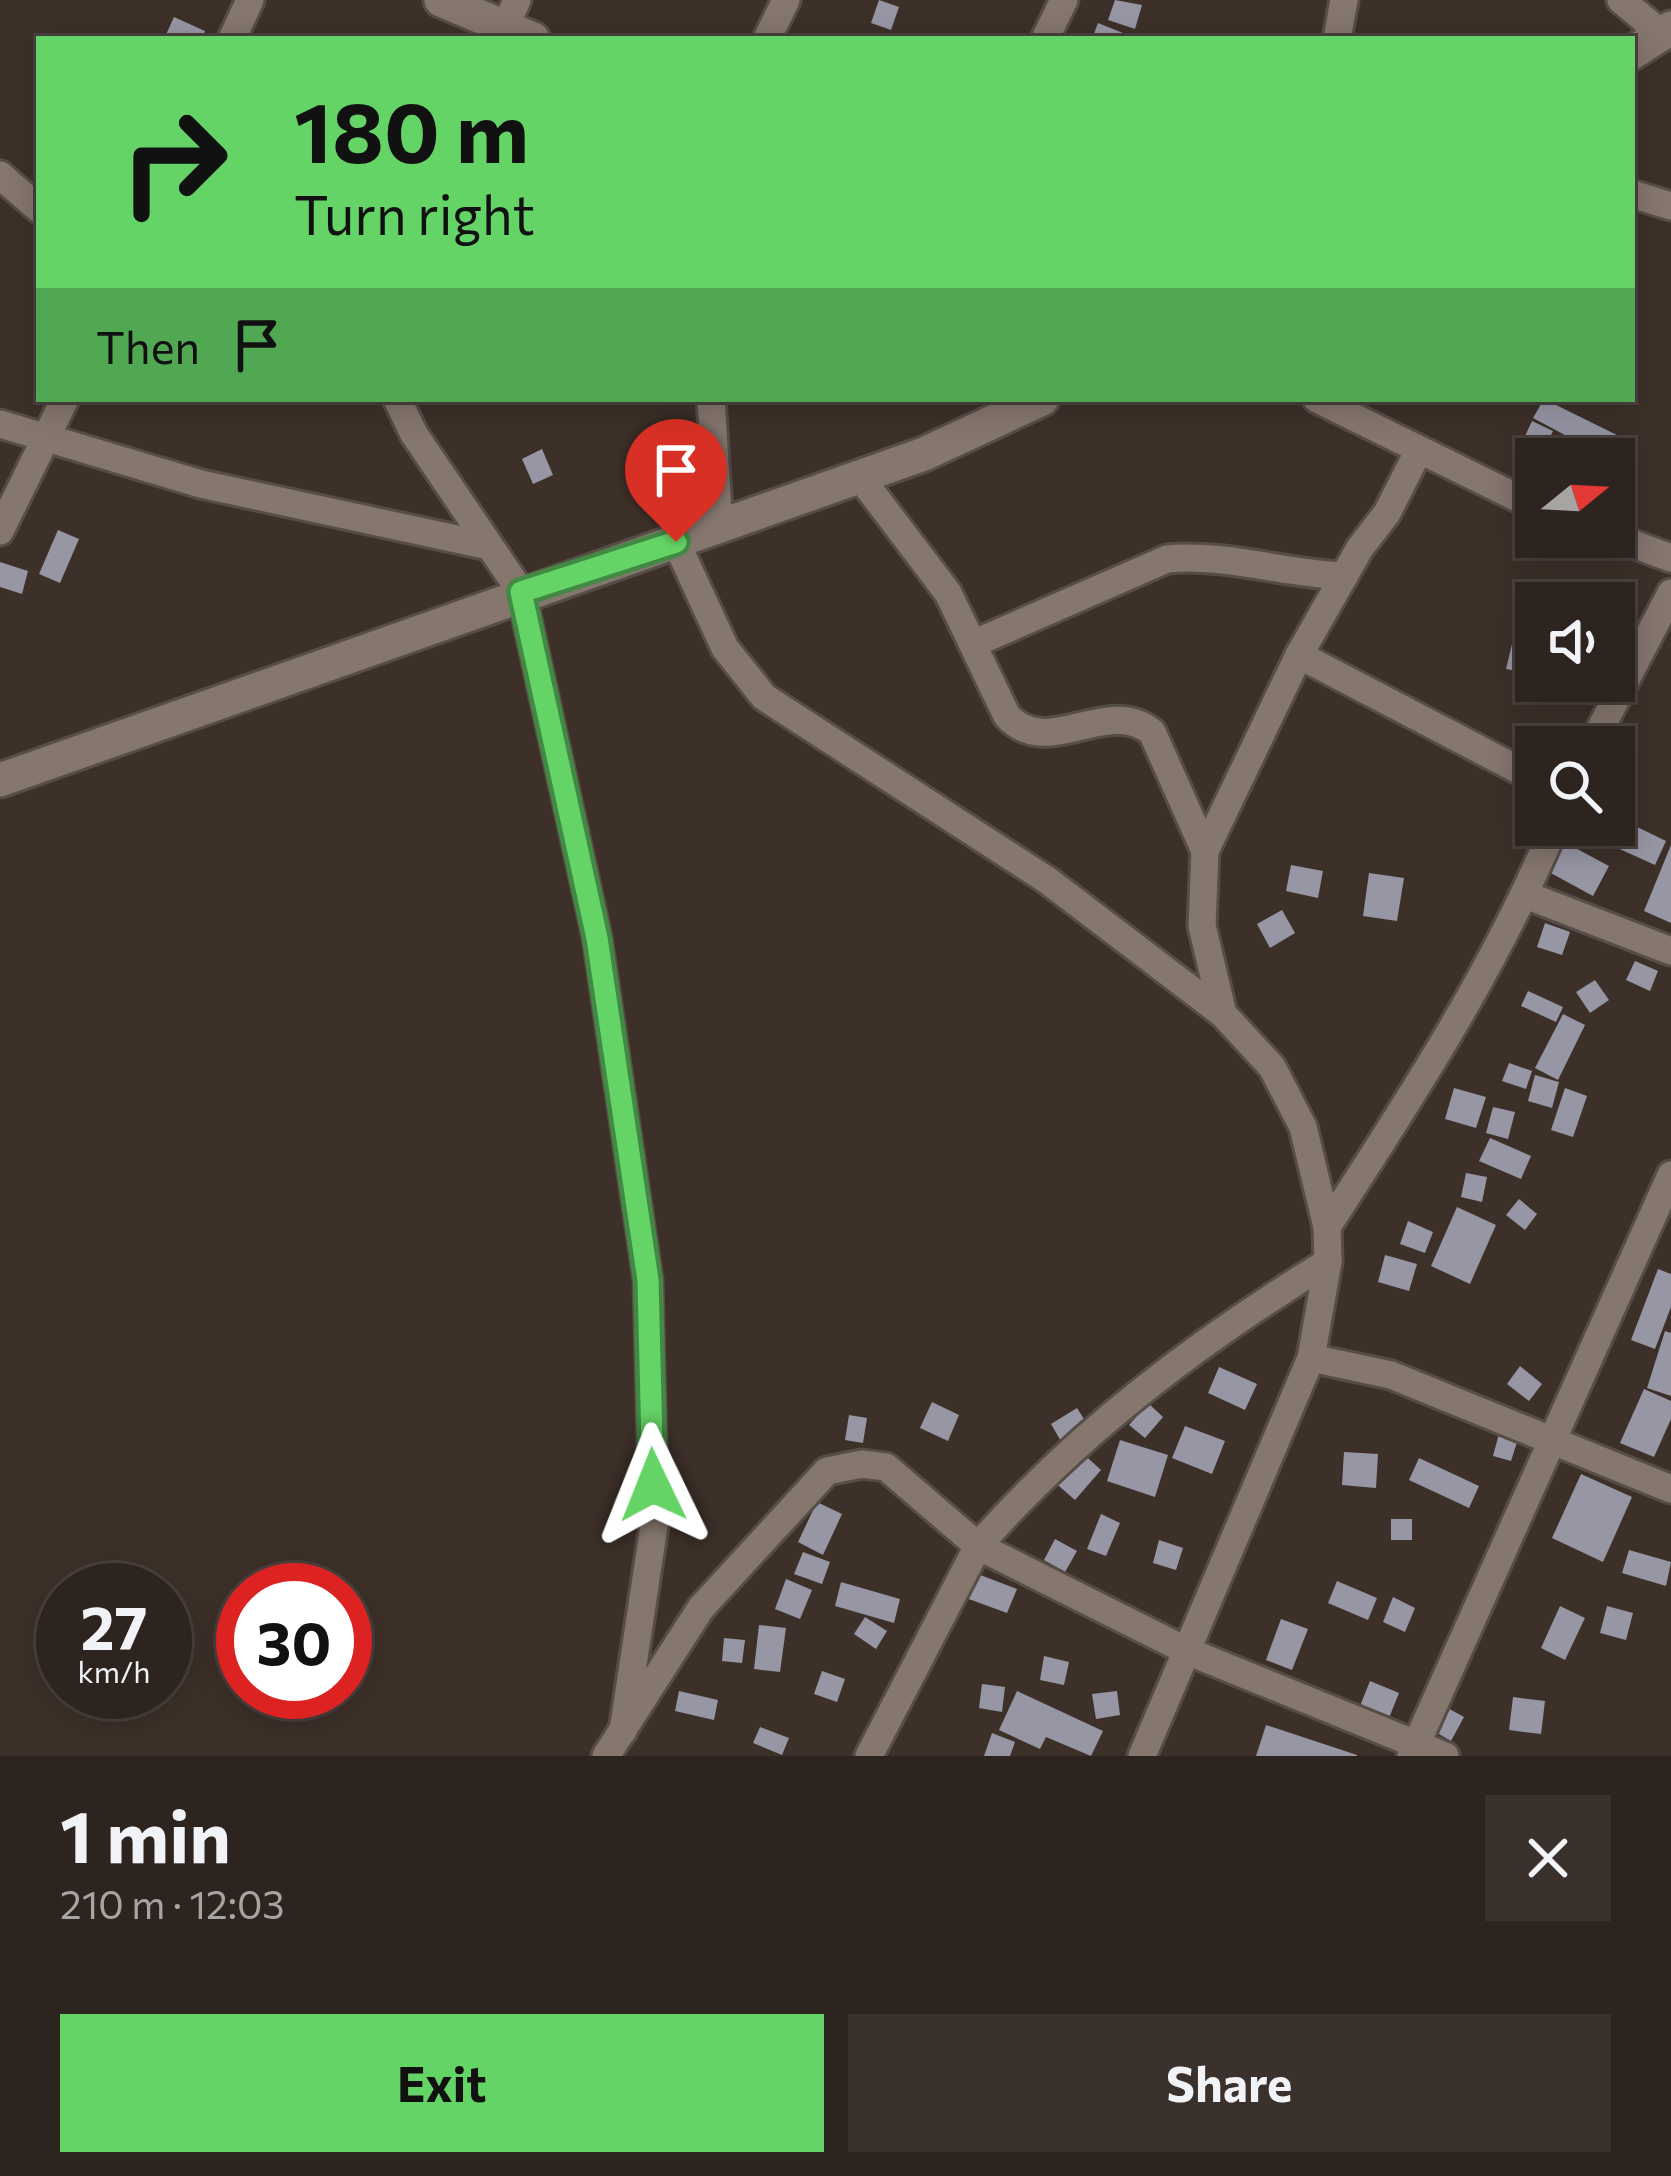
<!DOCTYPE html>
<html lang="en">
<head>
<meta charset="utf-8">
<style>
  :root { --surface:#2e241f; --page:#3a302c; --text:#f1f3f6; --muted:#a7a4a4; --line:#49413d; --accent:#65d467 }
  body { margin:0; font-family:Commissioner,sans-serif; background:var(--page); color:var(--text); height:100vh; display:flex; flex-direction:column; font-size:45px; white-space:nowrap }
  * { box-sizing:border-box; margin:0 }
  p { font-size:39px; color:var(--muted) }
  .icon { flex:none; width:66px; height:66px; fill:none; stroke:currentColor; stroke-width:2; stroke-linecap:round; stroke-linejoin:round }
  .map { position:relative; height:1756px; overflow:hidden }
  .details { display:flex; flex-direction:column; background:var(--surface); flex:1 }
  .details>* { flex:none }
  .guide { position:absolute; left:36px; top:36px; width:1599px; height:366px; border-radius:0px; box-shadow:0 6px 30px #0003,0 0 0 3px var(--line); background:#65d467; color:#111; overflow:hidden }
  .needle { width:78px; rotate:72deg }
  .tools { position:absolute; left:1515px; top:438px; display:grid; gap:24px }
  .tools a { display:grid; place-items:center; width:120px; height:120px; border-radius:0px; background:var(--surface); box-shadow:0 6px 30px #0003,0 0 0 3px var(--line); font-size:60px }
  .speed { position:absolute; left:36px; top:1563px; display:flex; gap:24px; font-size:60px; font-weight:700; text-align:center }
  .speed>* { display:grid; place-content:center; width:156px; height:156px; border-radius:50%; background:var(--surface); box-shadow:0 6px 30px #0003,0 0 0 3px var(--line); line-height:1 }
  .speed small { font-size:30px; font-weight:400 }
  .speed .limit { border:18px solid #d22; background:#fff; color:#111 }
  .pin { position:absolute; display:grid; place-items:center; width:102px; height:102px; color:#fff; margin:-123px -51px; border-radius:50% 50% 50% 0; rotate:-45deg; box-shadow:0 0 12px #0007 }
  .pin .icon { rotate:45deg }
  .me { position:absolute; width:132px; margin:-66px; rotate:358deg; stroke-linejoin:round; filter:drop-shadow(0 0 9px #0008) }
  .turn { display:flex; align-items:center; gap:42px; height:252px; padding:0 60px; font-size:54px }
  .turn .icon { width:156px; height:156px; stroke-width:2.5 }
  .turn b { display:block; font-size:84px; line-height:102px }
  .then { display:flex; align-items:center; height:114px; padding:0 60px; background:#0003; gap:24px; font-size:45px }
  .round { display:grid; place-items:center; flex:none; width:126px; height:126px; border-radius:0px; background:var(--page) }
  .headline { display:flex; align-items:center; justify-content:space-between; height:204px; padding:0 60px }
  h1 { font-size:72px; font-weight:700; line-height:90px }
  .cta { display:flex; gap:24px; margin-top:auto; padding:24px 60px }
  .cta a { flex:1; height:138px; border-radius:0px; background:var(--accent); color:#111; font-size:48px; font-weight:700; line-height:138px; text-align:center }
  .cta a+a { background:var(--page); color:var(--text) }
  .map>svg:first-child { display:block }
  .building { fill:#9696a5 }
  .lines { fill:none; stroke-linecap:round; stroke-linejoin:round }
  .minor-casing { stroke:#574d47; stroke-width:33 }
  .tertiary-casing { stroke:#574d47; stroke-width:39 }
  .secondary-casing { stroke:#574d47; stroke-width:39 }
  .minor { stroke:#85766e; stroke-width:27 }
  .tertiary { stroke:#85766e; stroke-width:33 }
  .secondary { stroke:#85766e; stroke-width:33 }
  .route-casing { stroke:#428a43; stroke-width:30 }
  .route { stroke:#65d467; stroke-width:21 }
</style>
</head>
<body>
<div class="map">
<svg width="1671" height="1756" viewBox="0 0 1671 1756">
  <rect width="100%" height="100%" fill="#3d3029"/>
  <!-- building -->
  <g class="building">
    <path d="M879,0L899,7L891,30L871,23Z"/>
    <path d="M1115,0L1142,5L1135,29L1108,20Z"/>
    <path d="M174,17L205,31L202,39H164Z"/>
    <path d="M1098,23L1138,39H1092Z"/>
    <path d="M1544,399L1633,443L1621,465L1533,418Z"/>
    <path d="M1532,421L1553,431L1534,470L1514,460Z"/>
    <path d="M542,449L553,475L533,484L522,459Z"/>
    <path d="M58,530L79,539L60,583L39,574Z"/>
    <path d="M0,562L28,571L22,594L0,587Z"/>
    <path d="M1512,644L1536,650L1533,674L1506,669Z"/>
    <path d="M1627,822L1666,841L1655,865L1615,847Z"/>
    <path d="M1551,835L1609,866L1593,896L1536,865Z"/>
    <path d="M1671,845V923L1644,911Z"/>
    <path d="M1291,865L1323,871L1318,898L1286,891Z"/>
    <path d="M1369,873L1404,878L1397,921L1363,916Z"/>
    <path d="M1282,910L1295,933L1270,948L1257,924Z"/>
    <path d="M1545,923L1570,932L1562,955L1537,947Z"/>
    <path d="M1635,961L1658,971L1650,991L1626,980Z"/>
    <path d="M1595,980L1609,1000L1590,1013L1576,992Z"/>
    <path d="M1528,991L1563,1007L1556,1022L1521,1006Z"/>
    <path d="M1563,1014L1585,1025L1558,1080L1535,1068Z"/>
    <path d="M1509,1063L1532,1071L1526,1089L1502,1081Z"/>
    <path d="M1535,1075L1559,1082L1552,1108L1528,1101Z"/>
    <path d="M1454,1088L1486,1097L1476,1128L1445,1119Z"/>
    <path d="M1565,1088L1587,1096L1573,1137L1551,1130Z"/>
    <path d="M1493,1107L1515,1112L1508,1139L1486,1133Z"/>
    <path d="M1490,1138L1531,1156L1521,1179L1479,1161Z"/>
    <path d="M1466,1173L1487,1177L1482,1202L1461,1197Z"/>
    <path d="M1519,1199L1537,1214L1525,1230L1506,1215Z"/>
    <path d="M1457,1207L1496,1225L1470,1284L1431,1266Z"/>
    <path d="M1408,1221L1433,1232L1425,1253L1400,1244Z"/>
    <path d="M1385,1255L1417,1264L1409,1291L1378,1282Z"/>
    <path d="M1658,1269L1671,1274V1307L1655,1349L1631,1340Z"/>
    <path d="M1665,1331L1671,1333V1396L1647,1388Z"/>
    <path d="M1520,1366L1542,1384L1529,1401L1507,1384Z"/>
    <path d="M1219,1367L1257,1384L1245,1410L1208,1393Z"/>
    <path d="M1644,1389L1671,1401V1419L1654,1457L1620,1443Z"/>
    <path d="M932,1402L959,1415L948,1441L920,1428Z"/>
    <path d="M1148,1403L1163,1417L1145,1438L1129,1425Z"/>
    <path d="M1077,1408L1089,1427L1062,1443L1051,1424Z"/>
    <path d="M849,1415L867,1418L863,1443L845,1440Z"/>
    <path d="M1185,1426L1225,1441L1212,1474L1172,1458Z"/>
    <path d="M1500,1430L1519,1436L1511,1461L1493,1456Z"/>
    <path d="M1120,1440L1168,1455L1155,1497L1107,1481Z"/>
    <path d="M1078,1449L1101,1470L1075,1500L1052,1480Z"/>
    <path d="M1344,1452L1378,1454L1376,1488L1342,1485Z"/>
    <path d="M1419,1458L1479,1486L1469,1508L1409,1480Z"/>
    <path d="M1581,1474L1632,1497L1603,1562L1552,1538Z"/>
    <path d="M817,1502L842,1514L823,1555L798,1542Z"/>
    <path d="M1101,1514L1120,1523L1106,1556L1087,1549Z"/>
    <rect x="1391" y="1519" width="21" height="21"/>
    <path d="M1055,1539L1077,1551L1065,1572L1044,1560Z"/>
    <path d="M1159,1540L1183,1548L1176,1570L1153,1563Z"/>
    <path d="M1629,1550L1671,1562L1666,1586L1622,1573Z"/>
    <path d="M803,1552L830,1562L822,1584L794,1574Z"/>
    <path d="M975,1573L1017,1589L1007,1613L966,1598Z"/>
    <path d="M786,1579L812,1590L800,1619L775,1609Z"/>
    <path d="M1337,1581L1377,1598L1368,1620L1328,1603Z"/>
    <path d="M841,1582L900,1599L894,1623L835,1606Z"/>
    <path d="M1393,1597L1415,1608L1405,1632L1383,1622Z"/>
    <path d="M1560,1606L1585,1618L1565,1660L1541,1648Z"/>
    <path d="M1607,1606L1633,1613L1626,1640L1600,1633Z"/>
    <path d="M865,1617L887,1631L876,1649L854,1634Z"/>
    <path d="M1281,1619L1308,1629L1292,1670L1266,1660Z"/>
    <path d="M759,1625L786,1628L780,1672L754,1669Z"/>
    <path d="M724,1638L745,1640L742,1663L722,1661Z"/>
    <path d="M1044,1656L1069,1662L1064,1685L1040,1680Z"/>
    <path d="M822,1671L845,1679L837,1702L814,1694Z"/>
    <path d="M1370,1681L1399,1693L1389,1718L1360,1706Z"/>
    <path d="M982,1684L1005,1687L1002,1712L979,1708Z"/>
    <path d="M679,1691L718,1700L714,1720L675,1711Z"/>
    <path d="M1017,1691L1103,1731L1091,1756L1046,1737L1040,1749L999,1730Z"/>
    <path d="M1117,1691L1120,1715L1096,1719L1092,1694Z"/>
    <path d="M1513,1697L1545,1701L1541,1734L1509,1730Z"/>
    <path d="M1444,1706L1464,1717L1451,1741L1432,1730Z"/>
    <path d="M1266,1725L1357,1755V1756H1256Z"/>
    <path d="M760,1727L789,1738L782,1755L753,1743Z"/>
    <path d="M992,1733L1015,1742L1010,1756H984Z"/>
  </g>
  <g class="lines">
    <defs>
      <g id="minor">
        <path d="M1621,0L1662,34"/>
        <path d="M232,39L250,0"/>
        <path d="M500,39L517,0"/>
        <path d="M767,39L786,0"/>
        <path d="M1045,39L1064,0"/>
        <path d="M1337,39L1344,0"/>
        <path d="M0,175L39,209"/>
        <path d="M1632,194L1671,206"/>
        <path d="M397,399L414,434L521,592L597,937L648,1280L654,1526L623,1731"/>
        <path d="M711,399L719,528"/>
        <path d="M1317,399L1536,507"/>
        <path d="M0,424L201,484L489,546"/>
        <path d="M860,477L948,593L1007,716C1049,761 1106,695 1152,732L1205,851"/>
        <path d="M0,531L65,399"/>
        <path d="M1614,537L1671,558"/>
        <path d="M676,542L725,648L764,697L1047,880L1223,1014"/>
        <path d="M975,643L1167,559C1224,553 1286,574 1344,576"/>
        <path d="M1299,655L1536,779"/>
        <path d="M1591,747L1671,593"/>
        <path d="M1526,895L1671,951"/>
        <path d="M1327,1227C1412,1096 1495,969 1555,825"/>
        <path d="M1311,1358L1391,1375L1671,1489"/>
        <path d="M606,1756L701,1608L827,1471L862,1464L886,1467L978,1546C1078,1432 1199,1341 1328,1262"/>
        <path d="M869,1756L978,1546L1187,1651L1445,1756"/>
        <path d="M1142,1756L1311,1358L1328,1262L1327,1227L1303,1127L1272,1067L1223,1014L1202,926L1205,851L1299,655L1360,548L1387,513L1419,450"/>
        <path d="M1411,1756L1671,1175"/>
      </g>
      <path id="tertiary" d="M441,0L533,39"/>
      <g id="secondary">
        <path d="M1632,53L1671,28"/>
        <path d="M0,780L924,454L1042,399"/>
      </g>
    </defs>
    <!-- minor casing -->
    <use href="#minor" class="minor-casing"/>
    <!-- tertiary casing -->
    <use href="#tertiary" class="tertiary-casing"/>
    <!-- secondary casing -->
    <use href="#secondary" class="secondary-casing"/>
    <!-- minor -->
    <use href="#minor" class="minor"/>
    <!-- tertiary -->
    <use href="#tertiary" class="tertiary"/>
    <!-- secondary -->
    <use href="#secondary" class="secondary"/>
  </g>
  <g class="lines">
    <defs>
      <path id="route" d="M653,1485L648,1280L597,938L521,592L676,542"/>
    </defs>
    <!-- route casing -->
    <use href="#route" class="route-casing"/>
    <!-- route -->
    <use href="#route" class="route"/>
  </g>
</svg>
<div class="tools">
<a><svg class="needle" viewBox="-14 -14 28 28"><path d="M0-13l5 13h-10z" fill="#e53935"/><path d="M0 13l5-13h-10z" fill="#a7a4a4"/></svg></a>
<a><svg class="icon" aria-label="sound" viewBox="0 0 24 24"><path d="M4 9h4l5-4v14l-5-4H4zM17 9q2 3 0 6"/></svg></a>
<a><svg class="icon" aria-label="search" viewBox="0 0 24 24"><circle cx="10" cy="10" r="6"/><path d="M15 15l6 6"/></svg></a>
</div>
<div class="speed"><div>27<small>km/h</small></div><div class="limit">30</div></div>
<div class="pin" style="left:676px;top:542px;background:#d93025"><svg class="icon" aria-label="arrive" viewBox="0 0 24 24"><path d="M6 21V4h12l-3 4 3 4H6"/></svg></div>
<svg class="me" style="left:653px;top:1485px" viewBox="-20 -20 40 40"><path d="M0-17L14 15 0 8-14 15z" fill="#65d467" stroke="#fff" stroke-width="4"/></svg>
<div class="guide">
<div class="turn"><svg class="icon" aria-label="right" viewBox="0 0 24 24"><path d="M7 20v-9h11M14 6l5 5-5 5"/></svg><div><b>180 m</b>Turn right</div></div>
<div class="then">Then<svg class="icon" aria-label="arrive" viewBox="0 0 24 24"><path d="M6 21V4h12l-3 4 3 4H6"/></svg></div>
</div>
</div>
<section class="details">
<div class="headline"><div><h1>1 min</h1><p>210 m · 12:03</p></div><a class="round"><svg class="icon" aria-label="close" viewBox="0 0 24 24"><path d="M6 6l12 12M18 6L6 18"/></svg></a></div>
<div class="cta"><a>Exit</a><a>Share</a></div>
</section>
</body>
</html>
